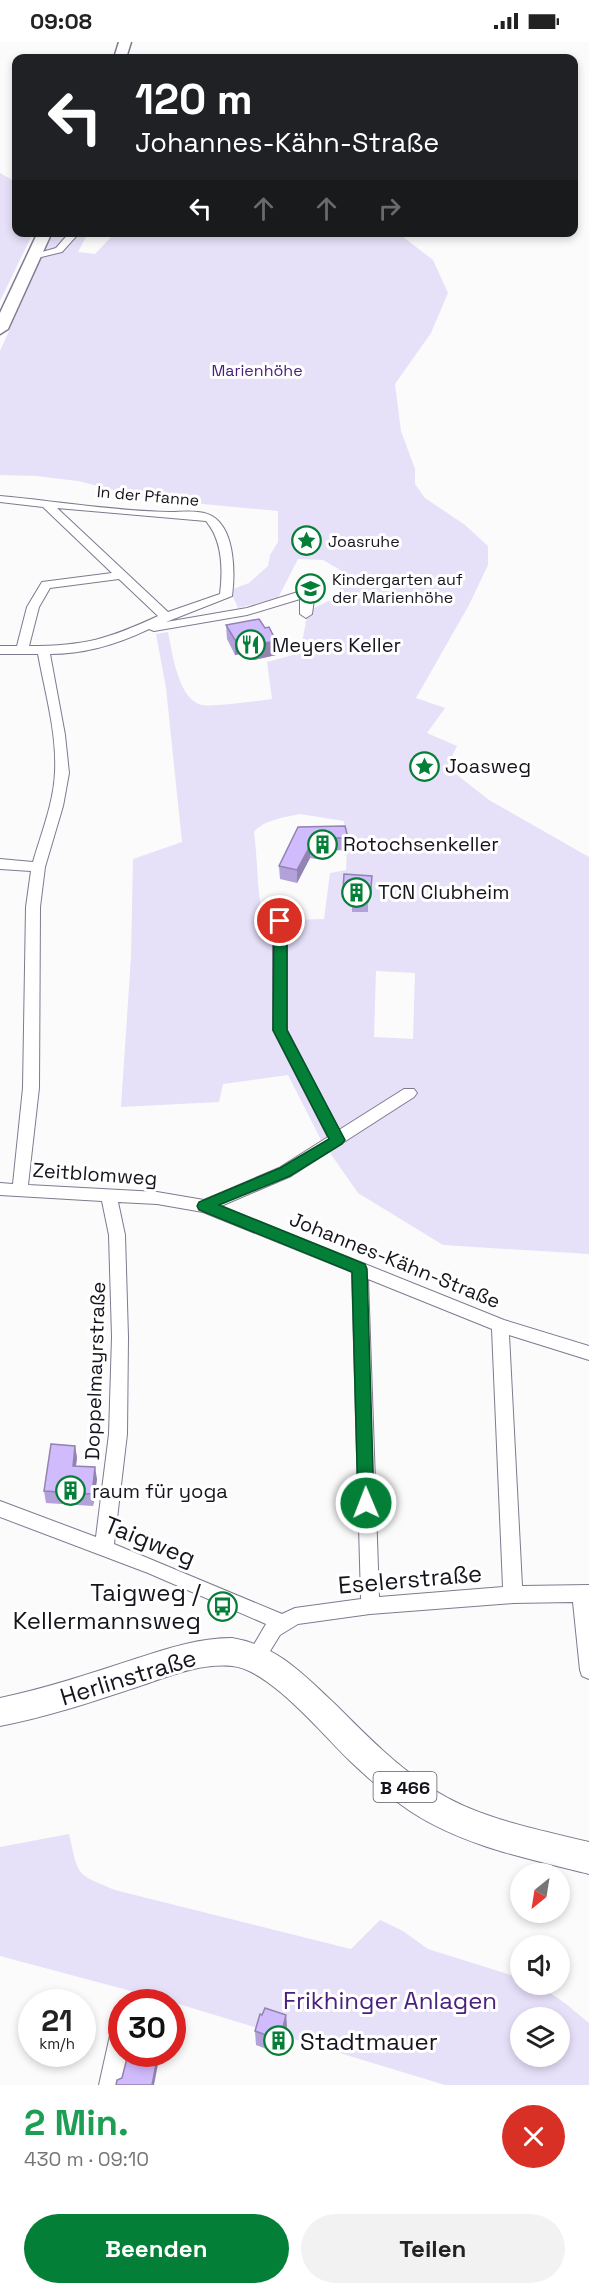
<!DOCTYPE html>
<html lang="de">
<head>
<meta charset="utf-8">
<style>
  :root { --surface:#fff; --page:#f2f2f2; --text:#222; --muted:#767676; --accent:#037f37 }
  body { margin:0; font-family:"Space Grotesk",sans-serif; background:var(--page); color:var(--text); height:100vh; display:flex; flex-direction:column; font-size:22px; white-space:nowrap }
  * { box-sizing:border-box; margin:0 }
  p { font-size:20px; color:var(--muted) }
  .icon { flex:none; width:33px; height:33px; fill:none; stroke:currentColor; stroke-width:2; stroke-linecap:round; stroke-linejoin:round }
  .map { position:relative; height:2043px; overflow:hidden }
  .panel { display:flex; flex-direction:column; background:var(--surface); flex:1 }
  .panel>* { flex:none }
  .guide { position:absolute; left:12px; top:12px; width:566px; height:183px; border-radius:12px; box-shadow:0 3px 9px #0003; background:#202124; color:#fff; overflow:hidden }
  .needle { width:39px; rotate:210deg }
  .tools { position:absolute; left:510px; top:1821px; display:grid; gap:12px }
  .tools a { display:grid; place-items:center; width:60px; height:60px; border-radius:50%; background:var(--surface); box-shadow:0 3px 9px #0003; font-size:30px }
  .speed { position:absolute; left:18px; top:1947px; display:flex; gap:12px; font-size:30px; font-weight:700; text-align:center }
  .speed>* { display:grid; place-content:center; width:78px; height:78px; border-radius:50%; background:var(--surface); box-shadow:0 3px 9px #0003; line-height:1 }
  .speed small { font-size:15px; font-weight:400 }
  .speed .limit { border:9px solid #d22; background:#fff; color:#111 }
  .pin { position:absolute; display:grid; place-items:center; width:51px; height:51px; color:#fff; margin:-26px; border:3px solid #fff; border-radius:50%; box-shadow:0 2px 6px #0007 }
  .me { position:absolute; width:66px; margin:-33px; rotate:359deg; stroke-linejoin:round; filter:drop-shadow(0 0 4px #0008) }
  .turn { display:flex; align-items:center; gap:21px; height:126px; padding:0 24px; font-size:27px }
  .turn .icon { width:78px; height:78px; stroke-width:2.5 }
  .turn b { display:block; font-size:42px; line-height:51px }
  .lanes { display:flex; align-items:center; height:57px; padding:0 24px; background:#0003; justify-content:center; gap:30px; direction:ltr }
  .lanes .off { opacity:.35 }
  .round { display:grid; place-items:center; flex:none; width:63px; height:63px; border-radius:32px; background:var(--page) }
  .overview { display:flex; align-items:center; justify-content:space-between; height:102px; padding:0 24px }
  h1 { font-size:36px; font-weight:600; line-height:45px; color:#1e9e55 }
  .button { display:flex; gap:12px; margin-top:auto; padding:12px 24px }
  .button a { flex:1; height:69px; border-radius:36px; background:var(--accent); color:#fff; font-size:24px; font-weight:600; line-height:69px; text-align:center }
  .button a+a { background:var(--page); color:var(--text) }
  .status { display:flex; justify-content:space-between; align-items:center; height:42px; padding:0 30px; background:var(--surface); direction:ltr }
  .status svg { height:16px; fill:currentColor }
  .map>svg:first-child { display:block }
  .green { fill:#e7e0f9; fill-rule:evenodd }
  .lines { fill:none; stroke-linecap:round; stroke-linejoin:round }
  .minor-casing { stroke:#807990; stroke-width:2 }
  .secondary-casing { stroke:#807990; stroke-width:3 }
  .primary-casing { stroke:#807990; stroke-width:2 }
  .minor { fill:#fff; fill-rule:evenodd }
  .secondary { fill:#fff; fill-rule:evenodd }
  .primary { fill:#fff; fill-rule:evenodd }
  .wall { fill:#b3a1d9 }
  .shaded-wall { fill:#9283b0 }
  .building { fill:#d0bbfc; stroke:#9283b0; stroke-width:1.5 }
  .route { fill:#037f37; stroke:#025324; stroke-width:1.5 }
  .labels { text-anchor:middle; dominant-baseline:central; stroke-width:6; stroke-linejoin:round; paint-order:stroke }
  .far-park-label { font-size:16px; fill:#4a217c; stroke:#fff }
  .far-street-label { font-size:16px; fill:#17141d; stroke:#fff }
  .far-poi-label { font-size:16px; fill:#17141d; stroke:#fff; text-anchor:start }
  .shield { fill:#fff; stroke:#5d5a61; stroke-width:1.5 }
  .shield-label { font-size:18px; font-weight:bold; fill:#17141d }
  .poi-label { font-size:20px; fill:#17141d; stroke:#fff; text-anchor:start }
  .street-label { font-size:20px; fill:#17141d; stroke:#fff }
  .near-street-label { font-size:24px; fill:#17141d; stroke:#fff }
  .near-poi-label { font-size:24px; fill:#17141d; stroke:#fff; text-anchor:end }
  .near-park-label { font-size:24px; fill:#4a217c; stroke:#fff }
</style>
</head>
<body>
<div class="status"><b>09:08</b><svg viewBox="0 0 49 12"><path d="M0 12V9h3v3zM5 12V6h3v6zM10 12V3h3v9zM15 12V0h3v12zM26 1h20v11H26zM47 4h2v5h-2z"/></svg></div>
<div class="map">
<svg width="589" height="2043" viewBox="0 0 589 2043">
  <rect width="100%" height="100%" fill="#fbfbfb"/>
  <!-- green -->
  <g class="green">
    <path d="M0,131L16,140V190L33,191L0,259Z"/>
    <path d="M122,191H398L433,218L448,251L431,291L395,342L401,389L415,427V442L425,456L465,483L488,504V523L469,563L416,656L445,666L427,691L457,704L447,725L489,758L589,815V1212L443,1203L358,1151L321,1098L288,1033L223,1042L219,1060L121,1065L131,915L133,817L182,800L166,646L156,592L168,590C172,609 178,658 202,663C215,665 256,659 272,657L267,620L300,611L308,569L335,556L344,536V530L323,518L298,517L278,556L238,566L230,548L249,541L268,524L270,513L278,500V469L149,457L78,439L36,434L0,433V309L52,193H87L78,210L95,212L113,193ZM300,772L344,779L347,808L346,828L330,831L324,877L263,879C257,849 258,821 254,790C263,778 286,775 300,772ZM376,929L415,931L413,997L374,995Z"/>
    <path d="M69,1792C79,1835 75,1831 115,1848L351,1907L380,1878L403,1889L428,1907L520,1936V1942C548,1943 568,1964 589,1981V2043H445L172,1960L0,1914V1805ZM520,1976H560V2014H520Z"/>
  </g>
  <g class="lines">
    <defs>
      <g id="minor">
        <path d="M70,190H80L62,210L33,217L28,214L56,206Z"/>
        <path d="M0,454C56,459 113,469 170,470C183,470 204,467 215,476C235,491 235,532 232,554L166,580L247,566L301,549L314,557L312,572L306,576L300,572V557L247,573L154,589L149,587C118,602 85,612 50,612L65,693L69,731L63,764L45,825L40,865L39,1046L28,1143L157,1150L204,1158L279,1126L328,1095L273,988V879L280,874L285,876L287,879V988L339,1088L404,1047H414L417,1051L414,1055L291,1134L221,1164L504,1278L589,1304V1318L509,1293L522,1544L589,1543V1637L582,1634L580,1628L573,1560L513,1561L370,1572L298,1582L280,1593L262,1622L255,1625L248,1622L246,1616L266,1582L148,1531L0,1475V1459L96,1495L109,1392L112,1295L109,1193L102,1159L0,1153V1141L13,1142L23,1046L26,865L31,829L0,827V817L33,820C41,792 54,760 55,730C57,691 45,650 38,612H0V604H17L27,565L42,540L112,531L43,465L0,460ZM57,466L206,479C223,499 223,528 220,552L168,570ZM119,537L158,574C108,597 85,604 29,604L39,565L50,546ZM118,1160L157,1162L203,1170L352,1230L361,1557L295,1566L282,1572L114,1502L127,1392L128,1295L125,1193ZM368,1237L492,1287L503,1545L379,1555Z"/>
        <path d="M122,1979V2012H128L121,2043H99L111,1989L114,1981Z"/>
      </g>
      <g id="secondary">
        <path d="M119,0H131L126,16H114Z"/>
        <path d="M38,190H52L8,287L0,292V271Z"/>
      </g>
      <path id="primary" d="M232,1596C276,1603 303,1632 334,1661C365,1692 396,1724 434,1748C480,1777 536,1787 589,1800V1832C529,1817 463,1804 410,1769C388,1754 369,1737 350,1719C323,1693 269,1627 232,1624C200,1621 169,1634 140,1644C94,1659 48,1675 0,1684V1656C47,1646 92,1631 138,1616C169,1606 199,1596 232,1596Z"/>
    </defs>
    <!-- minor casing -->
    <use href="#minor" class="minor-casing"/>
    <!-- secondary casing -->
    <use href="#secondary" class="secondary-casing"/>
    <!-- primary casing -->
    <use href="#primary" class="primary-casing"/>
    <!-- minor -->
    <use href="#minor" class="minor"/>
    <!-- secondary -->
    <use href="#secondary" class="secondary"/>
    <!-- primary -->
    <use href="#primary" class="primary"/>
  </g>
  <!-- wall -->
  <g class="wall">
    <path d="M259,577L276,613L254,618L250,610L235,613L227,597L226,583Z"/>
    <path d="M298,785L348,796L347,808L319,809L316,817L310,816L297,841L280,837L279,824Z"/>
    <path d="M344,832L371,856L368,858V870H352V859L343,857Z"/>
    <path d="M75,1404L77,1416L76,1424L97,1437L93,1464L46,1461L44,1449Z"/>
    <path d="M262,1973H286L287,1987L280,2012L256,2003L255,1989Z"/>
  </g>
  <!-- shaded-wall -->
  <g class="shaded-wall">
    <path d="M249,595L250,610L235,613V598Z"/>
    <path d="M276,599V613L254,618V603Z"/>
    <path d="M319,796V809L316,817V805Z"/>
    <path d="M310,804V816L297,841V828Z"/>
    <path d="M372,834L371,856L368,858L369,848Z"/>
    <path d="M75,1404L77,1416L74,1436L73,1424Z"/>
    <path d="M95,1425L97,1437L93,1464L92,1452Z"/>
    <path d="M286,1973L287,1987L280,2012V1998Z"/>
    <path d="M158,2012H160L154,2043H152Z"/>
  </g>
  <!-- building -->
  <g class="building">
    <path d="M259,577L265,586L269,585L276,599L254,603L249,595L235,598L226,583Z"/>
    <path d="M345,784L348,796H319L316,805L310,804L297,828L279,824L298,785Z"/>
    <path d="M344,832L372,834L371,846L369,848L368,860H352L353,849L343,847Z"/>
    <path d="M51,1402L75,1404L73,1424L95,1425L92,1452L44,1449Z"/>
    <path d="M265,1966L286,1973L280,1998L255,1989L260,1972L262,1973Z"/>
    <path d="M128,2012H158L152,2043H116L117,2038L122,2036Z"/>
  </g>
  <!-- route -->
  <path class="route" d="M280,874L287,879V988L345,1098L342,1102L290,1134L219,1163L365,1222L367,1227L374,1461L372,1466L366,1468L361,1466L358,1461L352,1230L199,1168L197,1164L199,1160L280,1126L329,1097L273,988L274,879Z"/>
  <!-- icons -->
  <defs>
    <symbol id="sight-ring" viewBox="-11 -11 22 22"><circle r="9.5" fill="#fff" stroke="#037f37" stroke-width="1.5"/><path d="M0-6L1.8-2.2L6-1.7L2.9 1.2L3.7 5.4L0 3.3L-3.7 5.4L-2.9 1.2L-6-1.7L-1.8-2.2Z" fill="#037f37"/></symbol>
    <symbol id="school-ring" viewBox="-11 -11 22 22"><circle r="9.5" fill="#fff" stroke="#037f37" stroke-width="1.5"/><path d="M0-5L7-2L0 1L-7-2ZM-4 1L0 2.5L4 1V4Q0 6-4 4Z" fill="#037f37"/></symbol>
    <symbol id="restaurant-ring" viewBox="-11 -11 22 22"><circle r="9.5" fill="#fff" stroke="#037f37" stroke-width="1.5"/><path d="M-5-6h1v4h1v-4h1v4h1v-4h1v5L-1.5 .5V6h-2V.5L-5-1ZM5-6V6H3V1.5H1.5Q1.5-4 5-6Z" fill="#037f37"/></symbol>
    <symbol id="building-ring" viewBox="-11 -11 22 22"><circle r="9.5" fill="#fff" stroke="#037f37" stroke-width="1.5"/><path d="M-4-6H4V6H1V3H-1V6H-4ZM-2.5-4.3h1.7v1.8h-1.7ZM.8-4.3h1.7v1.8H.8ZM-2.5-1h1.7V.8h-1.7ZM.8-1h1.7V.8H.8Z" fill="#037f37"/></symbol>
    <symbol id="bus-ring" viewBox="-11 -11 22 22"><circle r="9.5" fill="#fff" stroke="#037f37" stroke-width="1.5"/><path d="M-5-6H5V4H4V6H2V4H-2V6H-4V4H-5ZM-3.5-4V0h7V-4ZM-3.5 1.2v1.5H-2V1.2ZM2 1.2v1.5H3.5V1.2Z" fill="#037f37"/></symbol>
  </defs>
  <g fill-rule="evenodd">
    <use href="#sight-ring" x="290" y="482" width="33" height="33"/>
    <use href="#school-ring" x="294" y="530" width="33" height="33"/>
    <use href="#restaurant-ring" x="234" y="586" width="33" height="33"/>
    <use href="#sight-ring" x="408" y="708" width="33" height="33"/>
    <use href="#building-ring" x="306" y="786" width="33" height="33"/>
    <use href="#building-ring" x="340" y="834" width="33" height="33"/>
    <use href="#building-ring" x="54" y="1432" width="33" height="33"/>
    <use href="#bus-ring" x="206" y="1548" width="33" height="33"/>
    <use href="#building-ring" x="262" y="1982" width="33" height="33"/>
  </g>
  <g class="labels">
    <!-- far-park labels -->
    <g class="far-park-label">
      <text x="257" y="328">Marienhöhe</text>
    </g>
    <!-- far-street labels -->
    <g class="far-street-label">
      <text transform="translate(148 454) rotate(5)">In der Pfanne</text>
    </g>
    <!-- far-poi labels -->
    <g class="far-poi-label">
      <text x="328" y="499">Joasruhe</text>
      <text x="332" y="537">Kindergarten auf<tspan x="332" dy="18">der Marienhöhe</tspan></text>
    </g>
    <!-- shield labels -->
    <rect class="shield" x="373.5" y="1730" width="63" height="30" rx="4.5"/>
    <g class="shield-label">
      <text x="405" y="1745">B 466</text>
    </g>
    <!-- poi labels -->
    <g class="poi-label">
      <text x="272" y="603">Meyers Keller</text>
      <text x="445" y="724">Joasweg</text>
      <text x="343" y="802">Rotochsenkeller</text>
      <text x="378" y="850">TCN Clubheim</text>
      <text x="92" y="1449">raum für yoga</text>
    </g>
    <!-- street labels -->
    <g class="street-label">
      <text transform="translate(95 1132) rotate(4)">Zeitblomweg</text>
      <text transform="translate(395 1218) rotate(22)">Johannes-Kähn-Straße</text>
      <text transform="translate(95 1329) rotate(-88)">Doppelmayrstraße</text>
    </g>
    <!-- near-street labels -->
    <g class="near-street-label">
      <text transform="translate(150 1499) rotate(22)">Taigweg</text>
      <text transform="translate(410 1537) rotate(-5)">Eselerstraße</text>
      <text transform="translate(128 1635) rotate(-17)">Herlinstraße</text>
    </g>
    <!-- near-poi labels -->
    <g class="near-poi-label">
      <text x="201" y="1550">Taigweg /<tspan x="201" dy="28">Kellermannsweg</tspan></text>
      <text x="300" y="1999" text-anchor="start">Stadtmauer</text>
    </g>
    <!-- near-park labels -->
    <g class="near-park-label">
      <text x="390" y="1958">Frikhinger Anlagen</text>
    </g>
  </g>
</svg>
<div class="tools">
<a><svg class="needle" viewBox="-14 -14 28 28"><path d="M0-13l5 13h-10z" fill="#e53935"/><path d="M0 13l5-13h-10z" fill="#767676"/></svg></a>
<a><svg class="icon" aria-label="sound" viewBox="0 0 24 24"><path d="M4 9h4l5-4v14l-5-4H4zM17 9q2 3 0 6"/></svg></a>
<a><svg class="icon" aria-label="layers" viewBox="0 0 24 24"><path d="M12 4l9 5-9 5-9-5zM3 14l9 5 9-5"/></svg></a>
</div>
<div class="speed"><div>21<small>km/h</small></div><div class="limit">30</div></div>
<div class="pin" style="left:280px;top:879px;background:#d93025"><svg class="icon" aria-label="arrive" viewBox="0 0 24 24"><path d="M6 21V4h12l-3 4 3 4H6"/></svg></div>
<svg class="me" style="left:366px;top:1461px" viewBox="-20 -20 40 40"><circle r="17" fill="#037f37" stroke="#fff" stroke-width="3"/><path d="M0-11L8 9 0 5-8 9z" fill="#fff"/></svg>
<div class="guide">
<div class="turn"><svg class="icon" aria-label="left" viewBox="0 0 24 24"><path d="M17 20v-9H6M10 6l-5 5 5 5"/></svg><div><b>120 m</b>Johannes-Kähn-Straße</div></div>
<div class="lanes"><svg class="icon" aria-label="left" viewBox="0 0 24 24"><path d="M17 20v-9H6M10 6l-5 5 5 5"/></svg><svg class="icon off" aria-label="ahead" viewBox="0 0 24 24"><path d="M12 20V5M6 11l6-6 6 6"/></svg><svg class="icon off" aria-label="ahead" viewBox="0 0 24 24"><path d="M12 20V5M6 11l6-6 6 6"/></svg><svg class="icon off" aria-label="right" viewBox="0 0 24 24"><path d="M7 20v-9h11M14 6l5 5-5 5"/></svg></div>
</div>
</div>
<section class="panel">
<div class="overview"><div><h1>2 Min.</h1><p>430 m · 09:10</p></div><a class="round" style="background:#d93025;color:#fff"><svg class="icon" aria-label="close" viewBox="0 0 24 24"><path d="M6 6l12 12M18 6L6 18"/></svg></a></div>
<div class="button"><a>Beenden</a><a>Teilen</a></div>
</section>
</body>
</html>
